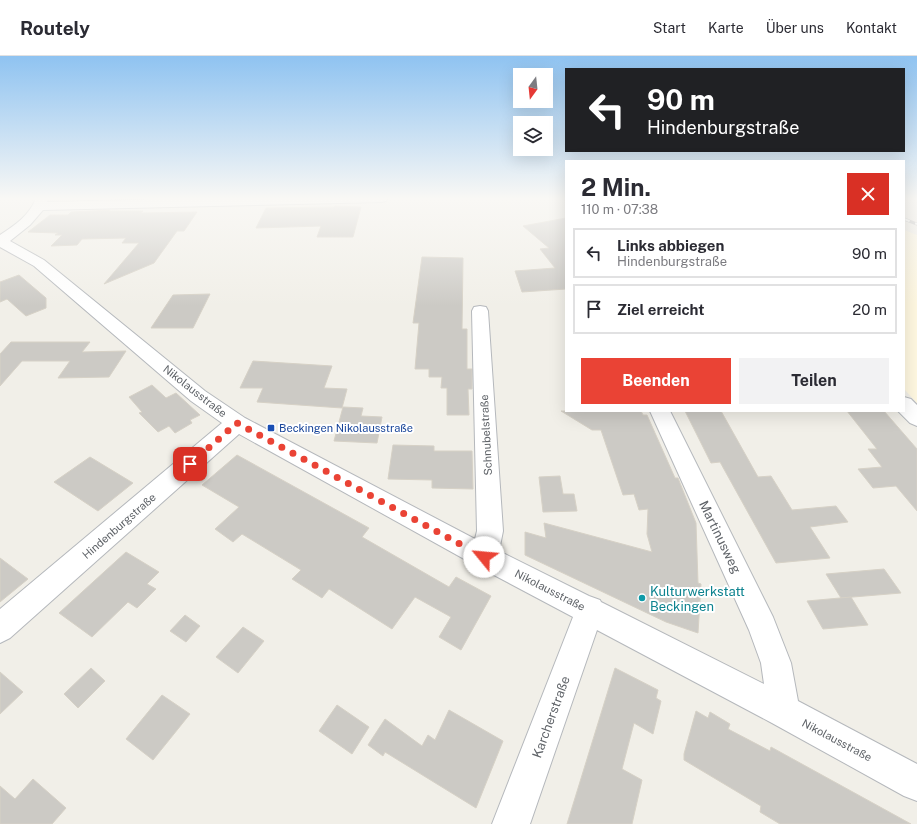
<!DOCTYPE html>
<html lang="de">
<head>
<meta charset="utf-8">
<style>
  :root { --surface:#fff; --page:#f2f2f3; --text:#2b2b33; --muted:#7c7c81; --line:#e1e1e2; --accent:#ea4335 }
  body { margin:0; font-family:"Public Sans",sans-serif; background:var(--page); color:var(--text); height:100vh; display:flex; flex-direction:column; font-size:15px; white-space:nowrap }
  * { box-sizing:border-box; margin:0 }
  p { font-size:13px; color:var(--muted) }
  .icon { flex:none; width:22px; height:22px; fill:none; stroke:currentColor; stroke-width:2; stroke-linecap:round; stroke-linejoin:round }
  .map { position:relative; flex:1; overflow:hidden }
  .drawer { position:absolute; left:565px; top:104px; width:340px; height:252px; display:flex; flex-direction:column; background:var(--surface); border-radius:0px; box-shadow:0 4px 16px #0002 }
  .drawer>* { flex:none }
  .guide { position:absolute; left:565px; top:12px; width:340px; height:84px; border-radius:0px; box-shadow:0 4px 16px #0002; background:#202124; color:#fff; overflow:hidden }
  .needle { width:26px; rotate:195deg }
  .tools { position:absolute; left:513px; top:12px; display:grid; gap:8px }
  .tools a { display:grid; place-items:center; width:40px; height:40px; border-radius:0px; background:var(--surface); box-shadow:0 4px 16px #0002; font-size:20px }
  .pin { position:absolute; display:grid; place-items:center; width:34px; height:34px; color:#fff; margin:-17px; border-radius:8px; box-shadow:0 2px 6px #0006 }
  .me { position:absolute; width:44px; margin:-22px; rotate:298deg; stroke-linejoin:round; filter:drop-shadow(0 0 3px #0008) }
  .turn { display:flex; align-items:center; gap:14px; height:84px; padding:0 16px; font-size:18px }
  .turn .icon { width:52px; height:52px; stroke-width:2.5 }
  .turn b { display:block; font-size:28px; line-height:34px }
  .round { display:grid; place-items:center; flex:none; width:42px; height:42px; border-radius:0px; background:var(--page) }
  .head { display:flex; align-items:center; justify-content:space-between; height:68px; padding:0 16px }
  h1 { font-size:24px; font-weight:700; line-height:30px }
  .action { display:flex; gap:8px; margin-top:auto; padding:8px 16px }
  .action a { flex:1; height:46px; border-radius:0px; background:var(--accent); color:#fff; font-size:16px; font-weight:700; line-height:46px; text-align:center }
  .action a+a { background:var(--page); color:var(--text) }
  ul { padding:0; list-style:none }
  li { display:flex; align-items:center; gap:12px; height:50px; margin:0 8px 6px; padding:0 8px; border:2px solid var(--line); border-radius:0px }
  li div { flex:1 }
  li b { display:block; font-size:15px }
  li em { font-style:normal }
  header { display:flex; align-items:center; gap:24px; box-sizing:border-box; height:56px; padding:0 20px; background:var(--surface); border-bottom:1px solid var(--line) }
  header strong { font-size:19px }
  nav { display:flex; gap:22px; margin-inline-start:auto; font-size:14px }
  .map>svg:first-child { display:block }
  .commercial { fill:#fef7e0 }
  .building { fill:#cccac5; stroke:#d6d1c6 }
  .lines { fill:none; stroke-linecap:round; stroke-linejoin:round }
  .minor-casing { stroke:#b5b8bc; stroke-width:2 }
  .tertiary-casing { stroke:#b5b8bc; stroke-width:2 }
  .minor { fill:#fff; fill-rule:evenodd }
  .tertiary { fill:#fff; fill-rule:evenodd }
  .rail-casing { stroke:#b6b7b8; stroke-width:3 }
  .rail { stroke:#fff; stroke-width:2; stroke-dasharray:6; stroke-linecap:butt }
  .route { stroke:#ea4335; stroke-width:7; stroke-dasharray:0 12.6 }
  .transit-dot { fill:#1a4fb4; stroke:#fff; stroke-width:1.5 }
  .culture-dot { fill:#0f9aa8; stroke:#fff; stroke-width:1.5 }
  .labels { text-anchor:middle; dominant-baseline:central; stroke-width:4; stroke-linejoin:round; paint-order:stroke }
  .street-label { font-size:11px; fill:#5f6368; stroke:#fff }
  .transit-label { font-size:11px; fill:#164399; stroke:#fff; text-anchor:start }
  .near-street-label { font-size:13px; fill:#5f6368; stroke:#fff }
  .near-culture-label { font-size:13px; fill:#0d838f; stroke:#fff; text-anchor:start }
</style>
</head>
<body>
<header>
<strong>Routely</strong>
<nav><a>Start</a><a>Karte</a><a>Über uns</a><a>Kontakt</a></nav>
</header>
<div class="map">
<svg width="917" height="768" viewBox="0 0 917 768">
  <rect width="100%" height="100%" fill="#f1efe8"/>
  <!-- commercial -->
  <path class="commercial" d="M904,174L917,179V347L904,333Z"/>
  <!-- building -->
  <g class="building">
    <path d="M335,150L361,151L353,181H317L321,170L256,172L266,152L334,151Z"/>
    <path d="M110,154L109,155H143L141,157L197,156L184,175H177L154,207L104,228L139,187H122L126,182L82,183L77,189L51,190L62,179H55L58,177L28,176L50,159H68L71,156Z"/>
    <path d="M566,162V233L522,236L515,215L555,212L540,193L549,192L523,170Z"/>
    <path d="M422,201L463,202L462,273H467V313H472V333H468L469,359H447V332H441L442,321H429V313H415L419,267H413Z"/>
    <path d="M19,219L46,242V252L26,260L7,243L0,246V226Z"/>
    <path d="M210,238L193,272H151L173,239Z"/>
    <path d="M11,286H90L82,296L126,295L109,321L58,322L70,305H22L0,330V298Z"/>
    <path d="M253,305L332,310L324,332L347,333L342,352L257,346L263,332H240Z"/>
    <path d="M152,329L166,342L176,337L200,359L190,364L192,367L175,377L169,370L158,376L139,357L142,356L129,341Z"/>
    <path d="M343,351L363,352L361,360L382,361L377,387L334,385Z"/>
    <path d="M561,355H641L643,359H647L675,422H678L696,467L698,527L701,528L698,577L666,566L525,499V476L546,482L544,467L652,496L647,478L648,453L639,454L634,438L623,439L601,374H592Z"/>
    <path d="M685,355H721L758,421L771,420L792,454L836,450L848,466L810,471L830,502L776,507L720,406L711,407Z"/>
    <path d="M847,355H884L917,393V455L896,430L873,432L858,413L882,411L868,393H877Z"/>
    <path d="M393,389L434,390V395H472L473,433L432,432V424L388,423Z"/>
    <path d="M237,399L369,472L362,481L449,531L456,521L491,540L461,594L439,581L451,561L415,541L392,573L329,533L322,542L292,523L301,514L242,478L233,486L215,473L239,451L202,429Z"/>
    <path d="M90,401L133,427L98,455L54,426Z"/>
    <path d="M560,420L563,438H574L577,455L543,456L539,421Z"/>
    <path d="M126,496L159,516L147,528L156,533L137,552L128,546L92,581L59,557Z"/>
    <path d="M0,502L28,523L0,546Z"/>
    <path d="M884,513L901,537L841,542L826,518Z"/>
    <path d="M851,541L868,569L823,573L807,545Z"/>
    <path d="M185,559L200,570L186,586L170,575Z"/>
    <path d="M243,571L264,585L238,617L216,601Z"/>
    <path d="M91,612L105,625L78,652L64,638Z"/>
    <path d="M615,612L658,634L656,642L661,645L653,678L634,667L622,713L642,724L632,768H567Z"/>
    <path d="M0,616L23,636L0,658Z"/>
    <path d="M162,639L190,658L153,704L126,683Z"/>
    <path d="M337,649L369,671L352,698L319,675Z"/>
    <path d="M449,654L503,685L476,752L385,696L383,700L368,689L385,663L422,690L428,679L435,684Z"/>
    <path d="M696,655L708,662L710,656L730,668L728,673L770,695L771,691L911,768H780L760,756L761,750L684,704V698Z"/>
    <path d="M33,723L66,752L52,768H0V730L15,743Z"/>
  </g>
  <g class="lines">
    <defs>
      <path id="minor" d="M36,142H48L47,146L216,142H388L386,145L382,146L43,154L30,169L10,185L44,204L205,335L245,362L475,483L477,475L472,255L474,251L480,250L486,251L488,255L503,475L499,495L589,540L600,544L601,546L764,628L761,607L749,574L650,355H670L773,561L791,607L798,645L917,708V745L904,740L772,667L597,574L530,768H492L573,561L475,509L239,378L10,582L0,587V553L222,367L191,345L34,210L0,191V179C15,169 30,159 36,142Z"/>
      <path id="tertiary" d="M904,341L911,343L917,349V370L910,367L898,355H904Z"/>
    </defs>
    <!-- minor casing -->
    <use href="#minor" class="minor-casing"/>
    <!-- tertiary casing -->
    <use href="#tertiary" class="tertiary-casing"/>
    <!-- minor -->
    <use href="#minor" class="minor"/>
    <!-- tertiary -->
    <use href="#tertiary" class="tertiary"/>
    <defs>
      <path id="rail" d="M904,163L917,168"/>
    </defs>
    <!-- rail casing -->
    <use href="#rail" class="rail-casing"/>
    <!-- rail -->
    <use href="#rail" class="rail"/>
  </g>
  <!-- sky -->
  <linearGradient id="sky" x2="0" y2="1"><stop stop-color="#8fc3f1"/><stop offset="0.57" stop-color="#f9f8f5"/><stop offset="1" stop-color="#f9f8f5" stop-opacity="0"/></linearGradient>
  <rect width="917" height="250" fill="url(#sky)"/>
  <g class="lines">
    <!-- route -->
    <path class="route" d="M190,408L237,367L484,501"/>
  </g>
  <!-- markers -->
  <rect class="transit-dot" x="267" y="368" width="8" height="8" rx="2"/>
  <circle class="culture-dot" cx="642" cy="542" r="4"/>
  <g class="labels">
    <!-- street labels -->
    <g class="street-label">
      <text transform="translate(195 335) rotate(38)">Nikolausstraße</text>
      <text transform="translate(486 379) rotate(-93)">Schnubelstraße</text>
      <text transform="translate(119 470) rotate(-41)">Hindenburgstraße</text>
      <text transform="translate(550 534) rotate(27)">Nikolausstraße</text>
      <text transform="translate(837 684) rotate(28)">Nikolausstraße</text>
    </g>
    <!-- transit labels -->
    <g class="transit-label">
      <text x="279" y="372">Beckingen Nikolausstraße</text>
    </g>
    <!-- near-street labels -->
    <g class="near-street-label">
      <text transform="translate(720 481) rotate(64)">Martinusweg</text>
      <text transform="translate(551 661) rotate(-70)">Karcherstraße</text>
    </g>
    <!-- near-culture labels -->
    <g class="near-culture-label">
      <text x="650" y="535">Kulturwerkstatt<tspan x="650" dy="15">Beckingen</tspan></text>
    </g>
  </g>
</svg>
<div class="tools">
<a><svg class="needle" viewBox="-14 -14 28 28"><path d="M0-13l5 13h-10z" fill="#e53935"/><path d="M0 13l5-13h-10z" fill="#7c7c81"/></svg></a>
<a><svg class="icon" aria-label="layers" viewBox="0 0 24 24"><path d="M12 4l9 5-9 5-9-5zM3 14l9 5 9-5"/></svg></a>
</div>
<div class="pin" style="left:190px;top:408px;background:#d93025"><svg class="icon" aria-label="arrive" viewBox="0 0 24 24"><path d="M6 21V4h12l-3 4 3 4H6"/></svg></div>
<svg class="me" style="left:484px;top:501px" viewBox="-20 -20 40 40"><circle r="19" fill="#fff"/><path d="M0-13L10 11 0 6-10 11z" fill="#ea4335"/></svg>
<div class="guide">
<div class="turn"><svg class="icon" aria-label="left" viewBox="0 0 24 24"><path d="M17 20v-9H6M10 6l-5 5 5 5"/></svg><div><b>90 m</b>Hindenburgstraße</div></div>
</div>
<section class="drawer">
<div class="head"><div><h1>2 Min.</h1><p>110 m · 07:38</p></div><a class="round" style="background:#d93025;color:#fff"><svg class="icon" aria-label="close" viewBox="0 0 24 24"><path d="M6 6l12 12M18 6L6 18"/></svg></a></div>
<ul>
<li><svg class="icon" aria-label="left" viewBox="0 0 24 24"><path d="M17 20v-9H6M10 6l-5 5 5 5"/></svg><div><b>Links abbiegen</b><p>Hindenburgstraße</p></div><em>90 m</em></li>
<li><svg class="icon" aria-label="arrive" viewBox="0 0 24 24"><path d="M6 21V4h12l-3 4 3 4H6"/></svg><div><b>Ziel erreicht</b></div><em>20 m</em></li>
</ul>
<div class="action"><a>Beenden</a><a>Teilen</a></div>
</section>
</div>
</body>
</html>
